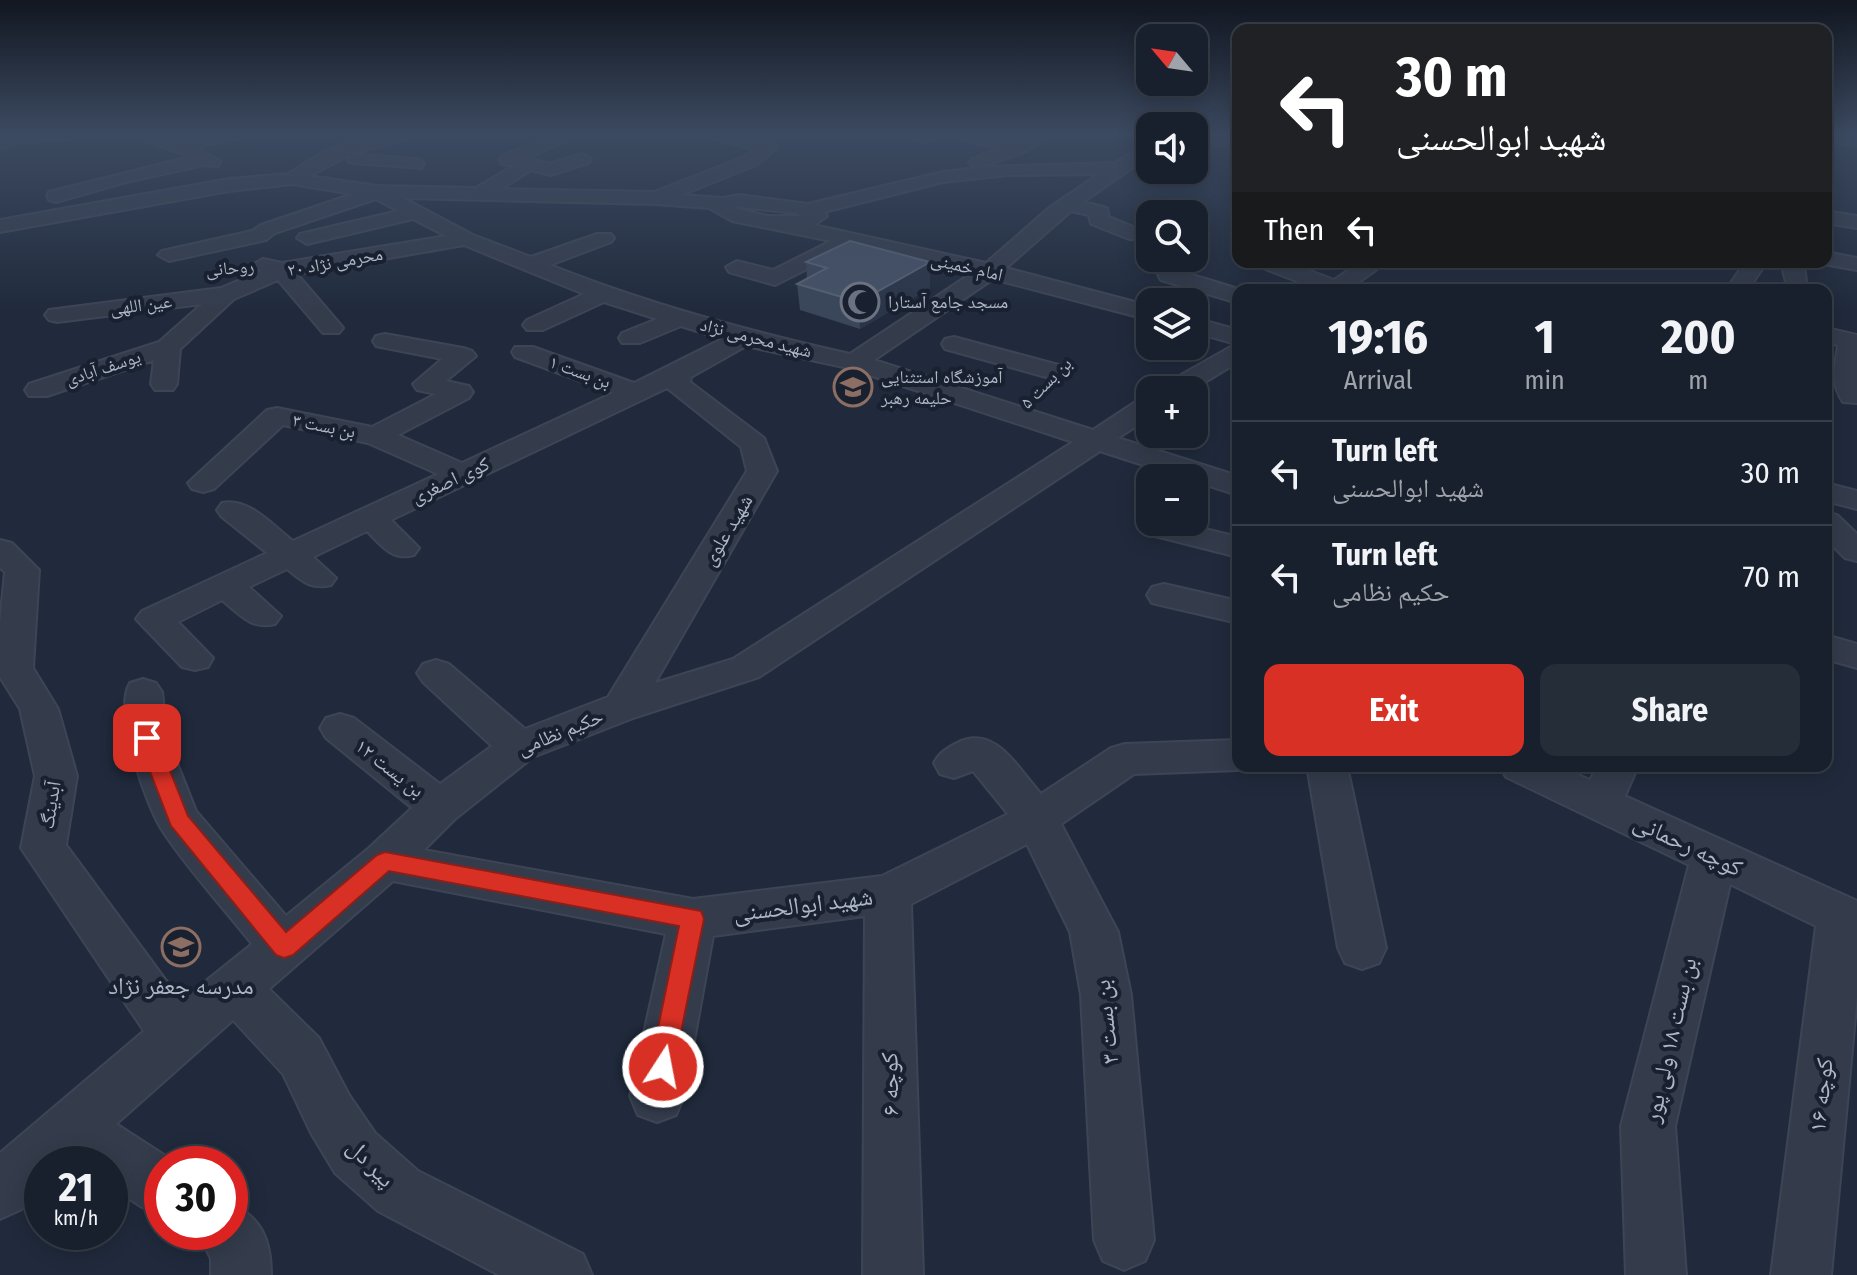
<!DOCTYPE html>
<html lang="en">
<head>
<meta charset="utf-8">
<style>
  :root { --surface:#18202d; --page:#252d39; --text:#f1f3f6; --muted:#9fa3aa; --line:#363e49; --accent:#d93025 }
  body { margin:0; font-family:"Fira Sans Condensed","Noto Naskh Arabic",sans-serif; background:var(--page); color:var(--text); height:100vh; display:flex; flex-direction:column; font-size:30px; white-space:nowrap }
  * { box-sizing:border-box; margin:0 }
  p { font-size:26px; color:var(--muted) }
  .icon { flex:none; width:44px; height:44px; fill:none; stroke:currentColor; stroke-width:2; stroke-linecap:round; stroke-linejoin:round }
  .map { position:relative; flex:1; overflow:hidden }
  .drawer { position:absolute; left:1232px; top:284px; width:600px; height:488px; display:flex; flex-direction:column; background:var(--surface); border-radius:16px; box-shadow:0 4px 20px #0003,0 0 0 2px var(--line) }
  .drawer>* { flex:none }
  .banner { position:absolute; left:1232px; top:24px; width:600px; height:244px; border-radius:16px; box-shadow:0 4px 20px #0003,0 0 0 2px var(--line); background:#202124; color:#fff; overflow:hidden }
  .needle { width:52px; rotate:299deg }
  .tools { position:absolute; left:1136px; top:24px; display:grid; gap:16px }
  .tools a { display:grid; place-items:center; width:72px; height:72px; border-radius:16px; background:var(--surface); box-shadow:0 4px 20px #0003,0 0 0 2px var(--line); font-size:40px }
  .speed { position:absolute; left:24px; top:1146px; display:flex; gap:16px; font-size:40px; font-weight:700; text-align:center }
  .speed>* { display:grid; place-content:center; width:104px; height:104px; border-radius:50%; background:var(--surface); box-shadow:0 4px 20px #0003,0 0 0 2px var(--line); line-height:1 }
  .speed small { font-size:20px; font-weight:400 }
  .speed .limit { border:12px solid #d22; background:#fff; color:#111 }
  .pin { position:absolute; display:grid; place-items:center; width:68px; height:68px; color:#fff; margin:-34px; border-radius:16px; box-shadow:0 4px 12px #0006 }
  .me { position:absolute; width:88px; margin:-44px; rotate:11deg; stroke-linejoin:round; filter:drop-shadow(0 0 6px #0008) }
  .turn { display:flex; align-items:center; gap:28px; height:168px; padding:0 32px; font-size:36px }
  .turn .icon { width:104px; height:104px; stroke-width:2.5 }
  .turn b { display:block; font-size:56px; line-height:68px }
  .then { display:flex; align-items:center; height:76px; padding:0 32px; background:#0003; gap:16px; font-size:30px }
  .eta { display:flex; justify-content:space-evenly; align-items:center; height:136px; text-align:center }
  .eta b { font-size:48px; font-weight:700; line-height:56px }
  .primary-button { display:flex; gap:16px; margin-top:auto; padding:16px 32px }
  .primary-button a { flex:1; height:92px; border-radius:16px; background:var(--accent); color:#fff; font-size:32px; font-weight:700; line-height:92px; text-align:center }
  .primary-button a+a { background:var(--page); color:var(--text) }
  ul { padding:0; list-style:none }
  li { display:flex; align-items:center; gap:24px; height:104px; padding:0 32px; border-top:2px solid var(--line) }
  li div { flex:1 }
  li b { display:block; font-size:30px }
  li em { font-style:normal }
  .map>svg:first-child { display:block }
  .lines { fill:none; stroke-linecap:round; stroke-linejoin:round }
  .minor-casing { stroke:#3d4555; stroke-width:4 }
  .minor { fill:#343c4c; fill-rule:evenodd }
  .wall { fill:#3a465a }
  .shaded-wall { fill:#2a3549 }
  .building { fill:#465266; stroke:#566275; stroke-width:2 }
  .route { fill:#d93025; stroke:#8d1f18; stroke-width:2 }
  .labels { text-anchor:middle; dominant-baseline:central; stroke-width:8; stroke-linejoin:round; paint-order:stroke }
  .far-street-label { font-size:18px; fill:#aeb7c8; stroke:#192130 }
  .far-poi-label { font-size:18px; fill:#aeb7c8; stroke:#192130; text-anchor:start }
  .street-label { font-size:20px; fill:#aeb7c8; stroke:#192130 }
  .near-street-label { font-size:24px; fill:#aeb7c8; stroke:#192130 }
  .near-poi-label { font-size:24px; fill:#aeb7c8; stroke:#192130 }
</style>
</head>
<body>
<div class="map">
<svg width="1857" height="1275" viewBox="0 0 1857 1275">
  <rect width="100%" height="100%" fill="#202a3c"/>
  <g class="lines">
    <defs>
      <g id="minor">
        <path d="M8,134H76L68,139L18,142L0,149V138Z"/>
        <path d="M135,134H160L180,140L212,134H247L245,137L196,147L221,162L218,166L204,165L126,182L56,202L49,200L47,196L49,192L190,157L137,137Z"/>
        <path d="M387,134H419L417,137L351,154L415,159L421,160L424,164L421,168L355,163L349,162V155L309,176L377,186L476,188L513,166L502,164L499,160L502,156L558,134H580L527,158L550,164L582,154L591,159L588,163L551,175L531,170L501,189L654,192L744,157L755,150L709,137L707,134H734L775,144L777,148L756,165L681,195L723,198L739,195L808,204L943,172L977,168L969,163L972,159L999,148L950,137L948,134H980L1014,141L1030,134H1052L1026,151L981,167L1115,163L1150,142V155L1083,202L1107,208L1109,217L1143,231L1146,235L1143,239H1129L1091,224L1089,215L1071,211L1006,268L1150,306V320L993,279L874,360L1093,430L1140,399L1150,397V417L1118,438L1238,476V495L1194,481V478H1183L1100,451L759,677L636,717L533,757L455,819L424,850L693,899L882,876L1008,814L973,771L954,778L940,774L934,763C940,752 946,749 957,743C995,723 1018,769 1041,794L1111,748L1125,744L1238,740V766H1251L1238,770L1134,774L1061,824L1118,932L1131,995L1154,1240L1145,1261L1124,1270L1103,1261L1094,1240L1081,995L1070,932L1027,844L911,904L923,1275H863L865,916L713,936L684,1096L676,1115L657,1122L638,1115L630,1096L666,934L393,881L269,989L319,1038L349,1095L375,1133L418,1171L583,1254L592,1275H499L378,1211L335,1173L311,1133L283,1074L233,1020L116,1124L178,1164H162V1216L142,1207L110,1186V1164H42V1191L20,1210L0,1219V1153L144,1031L21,848L35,776L20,709L0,677V623L5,572L0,568V540L12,543L39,570L33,668L58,709L77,776L66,845L181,1001L252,944C223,907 190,872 164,833C146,807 113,710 130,683L143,679L156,683L162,692L167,738L196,811L286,916L369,848L412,808L326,738L320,728L326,718L340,714L354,718L440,784L492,746L423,682L417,673L423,664L436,660L449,664L525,729L608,697L747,471L741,447L667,388L391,520L419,548L414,555C392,561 382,546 367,531L313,557L336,578L331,585C311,590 302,581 287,569L249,587L281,616L275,624C252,630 240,615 222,600L178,622L213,658L208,667L195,670L182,667L136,619L142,611L267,553L222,517L217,510L222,503C249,497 273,526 293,541L438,474L368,443L283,425L214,489L203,492L192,489L188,483L267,410L277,408L372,427L436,394L417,390L413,384L442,359L376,346L373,341L376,336L385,334L463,348L472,351L476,356L446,381L469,386L473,392L469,398L398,435L462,463L613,393L515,357L512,352L515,347H533L634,383L722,339L681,326L640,343H622L619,338L622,333L657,319L604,302L543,330H527L523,325L527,320L584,294L464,245L297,274L339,323L343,328L339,333H323L278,280L234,299L180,349L177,384L173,390H155L151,384L154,360L47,396H29L25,390L29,384L159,342L202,304L57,322L49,320L45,315L49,310L221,288L261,271L252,265L263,259L282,263L446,236L413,219L307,244L297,238L300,234L398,211L376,199L275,233L266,240L169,261L158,255L162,251L252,231L261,225L353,194L292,184L229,191L0,232V220L229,179L288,174L324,152L355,140ZM1099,174L1049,208L986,263L814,225L827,216L824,212L943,182L1007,175ZM403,198L656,204L709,208L732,221L831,241L773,270L737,261L726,267L729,272L775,285L853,246L972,273L850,354C747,331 648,304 550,265L611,242L614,238L611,234H597L531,257L473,235ZM739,207L797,213L801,216H768L733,208ZM746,346L848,368L1073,442L733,659L655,683L777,471L764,438L690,382L691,377Z"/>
        <path d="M900,134H946L944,137L924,142L902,137Z"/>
        <path d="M1194,134L1238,138V148L1194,140Z"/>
        <path d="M1826,134L1857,136V146L1826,141Z"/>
        <path d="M1826,211L1857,216V228L1826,223Z"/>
        <path d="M1826,252L1857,258V270L1818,263L1826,262Z"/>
        <path d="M1257,262H1287L1334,280L1361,262H1387L1348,290H1320L1260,267Z"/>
        <path d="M1745,262H1772L1762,269L1748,290H1726Z"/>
        <path d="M1785,262H1807L1804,266L1806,281L1803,286H1787L1782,266Z"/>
        <path d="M1169,268L1242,290H1238V303L1161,280L1158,275Z"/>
        <path d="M1194,318L1238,330V362L1192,390H1161L1165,384L1236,344L1194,332Z"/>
        <path d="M1826,328L1857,335V403L1843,402C1830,383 1835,366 1838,345L1826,342Z"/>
        <path d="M954,337L1066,367L1070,372L1066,377L1057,380L945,349L942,344L945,339Z"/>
        <path d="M1826,483L1857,491V509L1826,501Z"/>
        <path d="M1826,513L1837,515L1857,534V561L1845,558L1826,539Z"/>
        <path d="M1155,522H1176L1238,537V557L1155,536L1150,529Z"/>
        <path d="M1164,584L1238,601V623L1152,603L1147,595L1152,587Z"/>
        <path d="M1826,635L1857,644V668L1826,659Z"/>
        <path d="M1307,766H1347L1386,948L1379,963L1362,969L1345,963L1338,948Z"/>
        <path d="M1500,766H1558L1590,780L1598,766H1638L1625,796L1857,901V996L1831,1275H1771L1816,926L1730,884L1675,1126L1686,1275H1626L1621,1126L1689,865L1506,777Z"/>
        <path d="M230,1203C262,1217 271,1241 271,1275H211V1259L198,1232H230Z"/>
      </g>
    </defs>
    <!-- minor casing -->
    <use href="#minor" class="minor-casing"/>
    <!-- minor -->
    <use href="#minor" class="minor"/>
  </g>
  <!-- wall -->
  <path class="wall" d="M806,262L930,288L860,329L800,310L797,284L807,279Z"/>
  <!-- shaded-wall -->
  <path class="shaded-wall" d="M930,262V288L860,329L859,302Z"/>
  <!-- building -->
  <path class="building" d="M850,241L930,262L859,302L797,284L827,268L806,262Z"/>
  <!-- sky -->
  <linearGradient id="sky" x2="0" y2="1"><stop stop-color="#121721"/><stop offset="0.43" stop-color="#3c4a61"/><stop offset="1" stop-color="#3c4a61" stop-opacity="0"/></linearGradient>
  <rect width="1857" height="312" fill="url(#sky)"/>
  <!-- route -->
  <path class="route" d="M147,731L155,733L157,738L188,816L286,932L377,855L385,852L701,911L704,919L672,1076L663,1079L654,1076L650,1067L679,926L389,871L293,955L284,958L276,955L171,826L137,738L140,733Z"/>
  <!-- icons -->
  <defs>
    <symbol id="mosque-ring" viewBox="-11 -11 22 22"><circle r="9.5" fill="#192130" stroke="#6b7280" stroke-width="1.5"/><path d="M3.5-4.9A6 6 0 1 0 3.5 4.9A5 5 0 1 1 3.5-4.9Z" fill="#6b7280"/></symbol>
    <symbol id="school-ring" viewBox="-11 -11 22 22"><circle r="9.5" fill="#192130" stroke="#8d6e63" stroke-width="1.5"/><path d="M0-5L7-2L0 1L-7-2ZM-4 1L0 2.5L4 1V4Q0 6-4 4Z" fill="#8d6e63"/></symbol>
  </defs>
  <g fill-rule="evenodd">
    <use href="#mosque-ring" x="838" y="280" width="44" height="44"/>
    <use href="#school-ring" x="831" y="365" width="44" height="44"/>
    <use href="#school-ring" x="159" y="925" width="44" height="44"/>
  </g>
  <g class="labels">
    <!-- far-street labels -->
    <g class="far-street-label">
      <text transform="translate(335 262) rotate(-10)">محرمی نژاد ۲۰</text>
      <text transform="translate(967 267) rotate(13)">امام خمینی</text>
      <text transform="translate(230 268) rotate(-5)">روحانی</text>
      <text transform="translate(141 305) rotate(-7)">عین اللهی</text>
      <text transform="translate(756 338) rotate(14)">شهید محرمی نژاد</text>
      <text transform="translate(103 368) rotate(-18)">یوسف آبادی</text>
      <text transform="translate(580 372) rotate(20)">بن بست ۱</text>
      <text transform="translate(1046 383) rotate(-45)">بن بست ۵</text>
      <text transform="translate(324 426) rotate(11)">بن بست ۳</text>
    </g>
    <!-- far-poi labels -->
    <g class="far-poi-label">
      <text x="888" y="302">مسجد جامع آستارا</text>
      <text x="881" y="377">آموزشگاه استثنایی<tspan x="881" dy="21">حلیمه رهبر</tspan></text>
    </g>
    <!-- street labels -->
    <g class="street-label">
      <text transform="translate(450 480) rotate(-25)">کوی اصغری</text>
      <text transform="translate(727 530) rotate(-59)">شهید علوی</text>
      <text transform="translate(560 732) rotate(-22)">حکیم نظامی</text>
      <text transform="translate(390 768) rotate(38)">بن یست ۱۲</text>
      <text transform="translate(50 805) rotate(-81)">آبدینگ</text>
    </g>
    <!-- near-street labels -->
    <g class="near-street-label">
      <text transform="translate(1688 845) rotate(25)">کوچه رحمانی</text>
      <text transform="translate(803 905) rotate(-7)">شهید ابوالحسنی</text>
      <text transform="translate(1106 1022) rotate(-96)">بن بست ۳</text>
      <text transform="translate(1670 1040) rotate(-77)">بن بست ۱۸ ولی پور</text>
      <text transform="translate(890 1084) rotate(-91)">کوچه ۶</text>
      <text transform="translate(1821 1095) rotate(-84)">کوچه ۱۶</text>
      <text transform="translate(371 1163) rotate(46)">پیر دل</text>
    </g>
    <!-- near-poi labels -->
    <g class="near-poi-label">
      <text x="181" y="986">مدرسه جعفر نژاد</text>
    </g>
  </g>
</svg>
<div class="tools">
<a><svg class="needle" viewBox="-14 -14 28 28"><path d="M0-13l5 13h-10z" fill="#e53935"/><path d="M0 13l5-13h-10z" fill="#9fa3aa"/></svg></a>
<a><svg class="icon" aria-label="sound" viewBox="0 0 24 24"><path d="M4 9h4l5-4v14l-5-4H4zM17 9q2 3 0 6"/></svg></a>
<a><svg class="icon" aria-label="search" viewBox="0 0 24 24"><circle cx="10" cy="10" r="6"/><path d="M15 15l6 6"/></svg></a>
<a><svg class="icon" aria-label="layers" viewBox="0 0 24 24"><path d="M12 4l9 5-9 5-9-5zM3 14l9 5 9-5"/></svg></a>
<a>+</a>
<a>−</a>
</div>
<div class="speed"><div>21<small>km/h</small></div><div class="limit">30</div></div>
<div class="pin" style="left:147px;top:738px;background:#d93025"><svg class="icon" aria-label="arrive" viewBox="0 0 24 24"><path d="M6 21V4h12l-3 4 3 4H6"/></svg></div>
<svg class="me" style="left:663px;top:1067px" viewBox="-20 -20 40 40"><circle r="17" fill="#d93025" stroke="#fff" stroke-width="3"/><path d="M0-11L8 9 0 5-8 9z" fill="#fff"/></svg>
<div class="banner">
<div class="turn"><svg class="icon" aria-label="left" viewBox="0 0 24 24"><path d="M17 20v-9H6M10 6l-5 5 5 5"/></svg><div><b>30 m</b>شهید ابوالحسنی</div></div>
<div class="then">Then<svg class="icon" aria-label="left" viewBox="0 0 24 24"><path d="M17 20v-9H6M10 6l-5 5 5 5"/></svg></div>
</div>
<section class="drawer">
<div class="eta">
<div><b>19:16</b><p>Arrival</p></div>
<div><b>1</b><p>min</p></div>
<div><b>200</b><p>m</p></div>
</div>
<ul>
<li><svg class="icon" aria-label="left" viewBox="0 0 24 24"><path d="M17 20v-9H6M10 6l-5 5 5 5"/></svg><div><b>Turn left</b><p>شهید ابوالحسنی</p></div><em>30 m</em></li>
<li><svg class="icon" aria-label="left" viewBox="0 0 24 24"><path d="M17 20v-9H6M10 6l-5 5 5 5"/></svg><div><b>Turn left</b><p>حکیم نظامی</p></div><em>70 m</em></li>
</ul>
<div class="primary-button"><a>Exit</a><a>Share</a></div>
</section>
</div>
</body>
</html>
